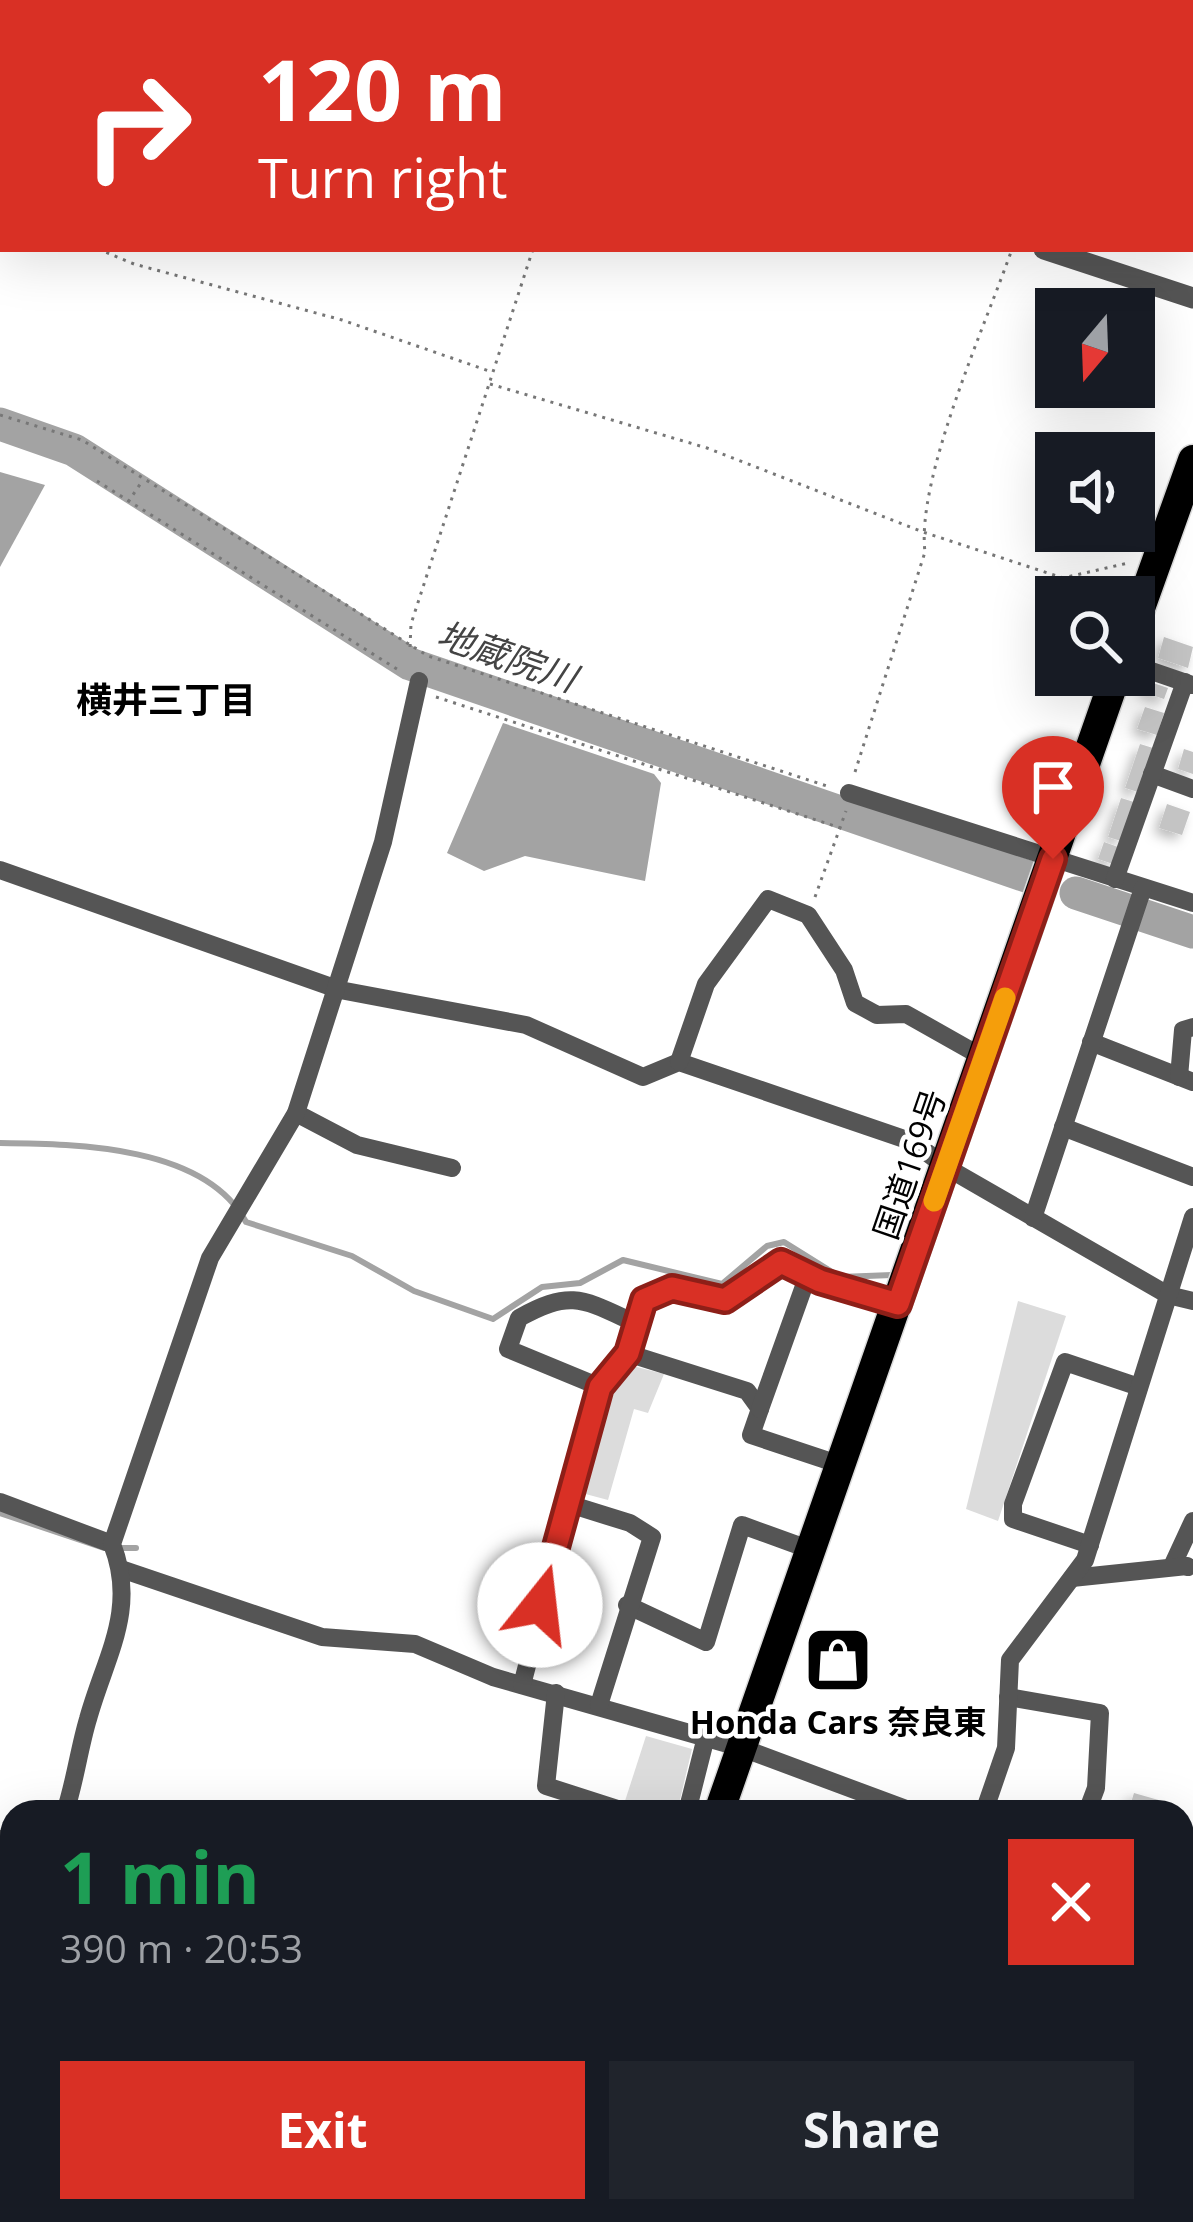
<!DOCTYPE html>
<html lang="en">
<head>
<meta charset="utf-8">
<style>
  :root { --surface:#171b24; --page:#20242c; --text:#f1f3f6; --muted:#9ea1a6; --accent:#d93025 }
  body { margin:0; font-family:"Open Sans","Noto Sans JP",sans-serif; background:var(--page); color:var(--text); height:100vh; display:flex; flex-direction:column; font-size:45px; white-space:nowrap }
  * { box-sizing:border-box; margin:0 }
  p { font-size:39px; color:var(--muted) }
  .icon { flex:none; width:66px; height:66px; fill:none; stroke:currentColor; stroke-width:2; stroke-linecap:round; stroke-linejoin:round }
  .map { position:relative; flex:1; overflow:hidden }
  .side { position:absolute; left:0px; top:1800px; width:1194px; height:423px; display:flex; flex-direction:column; background:var(--surface); border-radius:36px 36px 0 0; box-shadow:0 12px 48px #0002 }
  .side>* { flex:none }
  .hud { position:absolute; left:0px; top:0px; width:1194px; height:252px; box-shadow:0 12px 48px #0002; background:#d93025; color:#fff; overflow:hidden }
  .needle { width:78px; rotate:199deg }
  .tools { position:absolute; left:1035px; top:288px; display:grid; gap:24px }
  .tools a { display:grid; place-items:center; width:120px; height:120px; border-radius:0px; background:var(--surface); box-shadow:0 12px 48px #0002; font-size:60px }
  .pin { position:absolute; display:grid; place-items:center; width:102px; height:102px; color:#fff; margin:-123px -51px; border-radius:50% 50% 50% 0; rotate:-45deg; box-shadow:0 0 12px #0007 }
  .pin .icon { rotate:45deg }
  .me { position:absolute; width:132px; margin:-66px; rotate:16deg; stroke-linejoin:round; filter:drop-shadow(0 0 9px #0008) }
  .turn { display:flex; align-items:center; gap:42px; height:252px; padding:0 60px; font-size:54px }
  .turn .icon { width:156px; height:156px; stroke-width:2.5 }
  .turn b { display:block; font-size:84px; line-height:102px }
  .round { display:grid; place-items:center; flex:none; width:126px; height:126px; border-radius:0px; background:var(--page) }
  .head { display:flex; align-items:center; justify-content:space-between; height:204px; padding:0 60px }
  h1 { font-size:72px; font-weight:700; line-height:90px; color:#1e9e55 }
  .action { display:flex; gap:24px; margin-top:auto; padding:24px 60px }
  .action a { flex:1; height:138px; border-radius:0px; background:var(--accent); color:#fff; font-size:48px; font-weight:700; line-height:138px; text-align:center }
  .action a+a { background:var(--page); color:var(--text) }
  .map>svg:first-child { display:block }
  .green { fill:#dcdcdc }
  .water { fill:#a3a3a3 }
  .lines { fill:none; stroke-linecap:round; stroke-linejoin:round }
  .stream { stroke:#a3a3a3; stroke-width:6 }
  .river { stroke:#a3a3a3; stroke-width:33 }
  .building { fill:#c4c4c4; filter:url(#shadow) }
  .trunk-casing { stroke:#dbdbdb; stroke-width:33 }
  .path { stroke:#777; stroke-width:3; stroke-dasharray:3 6; stroke-linecap:butt }
  .minor { stroke:#555; stroke-width:18 }
  .tertiary { stroke:#555; stroke-width:21 }
  .trunk { stroke:#000; stroke-width:30 }
  .route-casing { stroke:#8d1f18; stroke-width:30 }
  .route { stroke:#d93025; stroke-width:21 }
  .slow { stroke:#f59e0b; stroke-width:21 }
  .labels { text-anchor:middle; dominant-baseline:central; stroke-width:9; stroke-linejoin:round; paint-order:stroke }
  .street-label { font-size:33px; fill:#000; stroke:#fff }
  .poi-label { font-size:33px; font-weight:bold; fill:#000; stroke:#fff }
  .water-label { font-size:36px; font-style:italic; fill:#444; stroke:#fff }
  .neighbourhood-label { font-size:36px; font-weight:bold; fill:#000; stroke:#fff }
</style>
</head>
<body>
<div class="map">
<svg width="1193" height="2222" viewBox="0 0 1193 2222">
  <defs>
    <filter id="shadow"><feDropShadow dx="-5.5" dy="5.5" stdDeviation="6" flood-color="#0004"/></filter>
  </defs>
  <rect width="100%" height="100%" fill="#fff"/>
  <!-- green -->
  <g class="green">
    <path d="M1018,1301L1066,1316L998,1521L966,1509Z"/>
    <path d="M629,1365L664,1374L648,1413L634,1409L608,1500L578,1492L618,1376Z"/>
    <path d="M646,1736L692,1749L678,1808L666,1812L625,1801Z"/>
  </g>
  <!-- water -->
  <g class="water">
    <path d="M0,472L45,485L0,567Z"/>
    <path d="M503,723L654,774L661,783L645,881L525,856L484,871L447,853Z"/>
  </g>
  <g class="lines">
    <!-- stream -->
    <g class="stream">
      <path d="M0,1143C79,1144 205,1146 246,1222L352,1256L414,1291L493,1319L542,1287L580,1283L623,1260L722,1284L767,1246L784,1242L840,1277L892,1275"/>
      <path d="M0,1513L104,1548"/>
      <path d="M117,1548H136"/>
    </g>
    <!-- river -->
    <g class="river">
      <path d="M0,424L74,450L410,664L1029,877"/>
      <path d="M1076,893L1193,932"/>
    </g>
  </g>
  <!-- building -->
  <g class="building">
    <path d="M1164,637L1193,647L1188,668L1158,658Z"/>
    <path d="M1147,681L1168,688L1164,699L1143,692Z"/>
    <path d="M1145,707L1164,713L1157,735L1137,729Z"/>
    <path d="M1140,744L1153,748L1138,792L1125,788Z"/>
    <path d="M1184,749L1193,752V774L1178,769Z"/>
    <path d="M1121,798L1134,802L1121,841L1108,837Z"/>
    <path d="M1167,804L1190,812L1182,835L1159,828Z"/>
    <path d="M1104,842L1118,847L1113,864L1098,859Z"/>
    <path d="M1134,1793L1162,1801L1158,1812H1128Z"/>
    <path d="M1191,1850H1193V1895L1182,1891V1856L1189,1858Z"/>
    <path d="M507,2211H529L525,2222H503Z"/>
    <path d="M538,2211H567L563,2222H535Z"/>
    <path d="M617,2211H646L642,2222H613Z"/>
  </g>
  <g class="lines">
    <defs>
      <g id="trunk">
        <path d="M1134,625L1193,460"/>
        <path d="M719,1812L1116,675"/>
        <path d="M576,2222L579,2211"/>
      </g>
    </defs>
    <!-- trunk casing -->
    <use href="#trunk" class="trunk-casing"/>
    <!-- path -->
    <g class="path">
      <path d="M627,3L628,0"/>
      <path d="M1104,3V0"/>
      <path d="M0,215L3,216"/>
      <path d="M98,249L134,264L342,320L492,372"/>
      <path d="M490,384L707,448L923,532L1063,578L1128,563"/>
      <path d="M0,415L82,440L428,656L830,787"/>
      <path d="M97,481L400,671"/>
      <path d="M128,502L143,480"/>
      <path d="M410,647L411,624L533,249"/>
      <path d="M436,697L844,829"/>
      <path d="M855,772L925,552C916,478 986,324 1012,249"/>
      <path d="M815,897L846,811"/>
      <path d="M216,2211L238,2220"/>
      <path d="M119,2222L122,2211"/>
      <path d="M238,2222L245,2211"/>
    </g>
    <!-- minor -->
    <g class="minor">
      <path d="M1134,665L1192,685"/>
      <path d="M1152,774L1193,789"/>
      <path d="M849,793L1193,903"/>
      <path d="M0,870L340,990L526,1025L643,1077L679,1062L913,1142L946,1167L1168,1295L1193,1301"/>
      <path d="M1115,879L1185,682"/>
      <path d="M1091,1042L1193,1082"/>
      <path d="M679,1062L706,984L768,899L808,915L844,970L855,1003L877,1015L906,1014L984,1058"/>
      <path d="M1179,1077L1183,1030L1193,1027"/>
      <path d="M296,1113L357,1145L452,1168"/>
      <path d="M1063,1127L1193,1177"/>
      <path d="M1033,1218L1143,888"/>
      <path d="M627,1353L747,1391L760,1409L751,1435L841,1465"/>
      <path d="M600,1387L508,1349L519,1318C571,1289 583,1299 635,1323"/>
      <path d="M760,1409L808,1275"/>
      <path d="M0,1502L112,1544"/>
      <path d="M1090,1545L1013,1519V1504L1065,1362L1139,1387"/>
      <path d="M1188,1567L1174,1562L1193,1521"/>
      <path d="M121,1569L322,1637L415,1644L493,1677L742,1748L914,1812"/>
      <path d="M1072,1578L1187,1566"/>
      <path d="M627,1605L706,1642L742,1525L811,1550"/>
      <path d="M522,1685L569,1504"/>
      <path d="M556,1693L546,1786L627,1812"/>
      <path d="M1008,1697L1100,1713L1096,1788L1087,1812"/>
      <path d="M599,1705L652,1537L630,1523L569,1504L600,1387L627,1353L644,1300L672,1288L726,1300L781,1262L820,1281L898,1304"/>
      <path d="M65,1812C75,1782 79,1749 88,1719C105,1657 138,1610 112,1544L210,1258L296,1113L383,842L419,681"/>
      <path d="M687,1812L706,1737"/>
      <path d="M984,1812L1006,1748L1010,1660L1085,1560L1193,1217"/>
      <path d="M0,1839L12,1842"/>
      <path d="M1182,1909L1193,1913"/>
      <path d="M1182,1964L1193,1968"/>
      <path d="M0,1990L12,1965"/>
      <path d="M1182,2028L1193,2031"/>
      <path d="M1182,2177L1193,2181"/>
      <path d="M342,2211L374,2222"/>
      <path d="M476,2222L479,2211"/>
      <path d="M654,2222L657,2211"/>
      <path d="M820,2222L823,2211"/>
    </g>
    <!-- tertiary -->
    <g class="tertiary">
      <path d="M295,0L299,3"/>
      <path d="M1044,249L1193,298"/>
    </g>
    <!-- trunk -->
    <use href="#trunk" class="trunk"/>
  </g>
  <g class="lines">
    <defs>
      <path id="route" d="M540,1605L600,1387L628,1353L644,1300L672,1288L725,1300L781,1262L820,1281L898,1304L1053,859"/>
    </defs>
    <!-- route casing -->
    <use href="#route" class="route-casing"/>
    <!-- route -->
    <use href="#route" class="route"/>
    <!-- slow -->
    <path class="slow" d="M934,1201L1005,998"/>
  </g>
  <!-- icons -->
  <defs>
    <symbol id="shop-square" viewBox="-11 -11 22 22"><rect x="-9" y="-9" width="18" height="18" rx="4" fill="#000" stroke="#fff"/><path d="M-5-2.5h2.3a2.7 3.5 0 0 1 5.4 0H5L5.5 6h-11ZM-1.5-2.5h3a1.5 2.3 0 0 0-3 0Z" fill="#fff"/></symbol>
  </defs>
  <g fill-rule="evenodd">
    <use href="#shop-square" x="800" y="1622" width="76" height="76"/>
  </g>
  <g class="labels">
    <!-- street labels -->
    <g class="street-label">
      <text transform="translate(909 1164) rotate(-71)">国道169号</text>
    </g>
    <!-- poi labels -->
    <g class="poi-label">
      <text x="838" y="1721">Honda Cars 奈良東</text>
    </g>
    <!-- water labels -->
    <g class="water-label">
      <text transform="translate(507 656) rotate(19)">地蔵院川</text>
    </g>
    <!-- neighbourhood labels -->
    <g class="neighbourhood-label">
      <text x="166" y="699">横井三丁目</text>
    </g>
  </g>
</svg>
<div class="tools">
<a><svg class="needle" viewBox="-14 -14 28 28"><path d="M0-13l5 13h-10z" fill="#e53935"/><path d="M0 13l5-13h-10z" fill="#9ea1a6"/></svg></a>
<a><svg class="icon" aria-label="sound" viewBox="0 0 24 24"><path d="M4 9h4l5-4v14l-5-4H4zM17 9q2 3 0 6"/></svg></a>
<a><svg class="icon" aria-label="search" viewBox="0 0 24 24"><circle cx="10" cy="10" r="6"/><path d="M15 15l6 6"/></svg></a>
</div>
<div class="pin" style="left:1053px;top:859px;background:#d93025"><svg class="icon" aria-label="arrive" viewBox="0 0 24 24"><path d="M6 21V4h12l-3 4 3 4H6"/></svg></div>
<svg class="me" style="left:540px;top:1605px" viewBox="-20 -20 40 40"><circle r="19" fill="#fff"/><path d="M0-13L10 11 0 6-10 11z" fill="#d93025"/></svg>
<div class="hud">
<div class="turn"><svg class="icon" aria-label="right" viewBox="0 0 24 24"><path d="M7 20v-9h11M14 6l5 5-5 5"/></svg><div><b>120 m</b>Turn right</div></div>
</div>
<section class="side">
<div class="head"><div><h1>1 min</h1><p>390 m · 20:53</p></div><a class="round" style="background:#d93025;color:#fff"><svg class="icon" aria-label="close" viewBox="0 0 24 24"><path d="M6 6l12 12M18 6L6 18"/></svg></a></div>
<div class="action"><a>Exit</a><a>Share</a></div>
</section>
</div>
</body>
</html>
